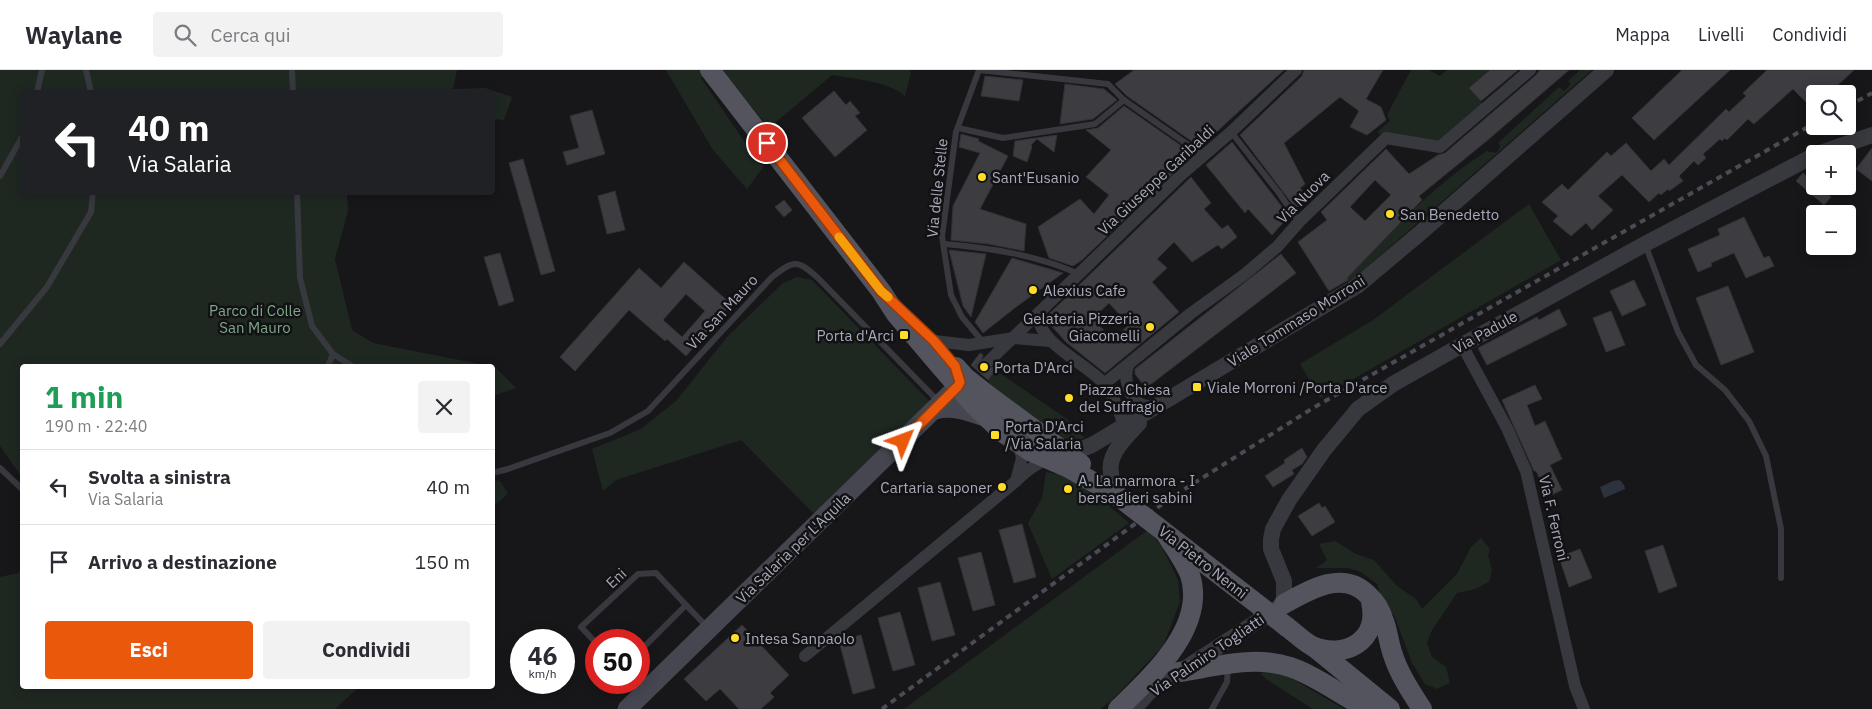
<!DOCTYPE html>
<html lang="it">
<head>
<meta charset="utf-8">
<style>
  :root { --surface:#fff; --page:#f2f2f3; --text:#2b2b33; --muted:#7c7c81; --line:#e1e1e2; --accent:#ea580c }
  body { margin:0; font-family:"IBM Plex Sans",sans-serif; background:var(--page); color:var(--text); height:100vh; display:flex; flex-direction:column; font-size:19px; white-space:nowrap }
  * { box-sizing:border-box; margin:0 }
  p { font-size:16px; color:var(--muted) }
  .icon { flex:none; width:28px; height:28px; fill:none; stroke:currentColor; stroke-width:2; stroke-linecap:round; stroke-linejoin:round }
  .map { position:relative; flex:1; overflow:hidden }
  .drawer { position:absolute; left:20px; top:294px; width:475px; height:325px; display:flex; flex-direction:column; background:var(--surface); border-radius:5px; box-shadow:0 2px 12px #0003 }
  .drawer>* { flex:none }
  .banner { position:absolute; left:20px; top:20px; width:475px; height:105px; border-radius:5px; box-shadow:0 2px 12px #0003; background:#202124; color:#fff; overflow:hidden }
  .fabs { position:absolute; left:1806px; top:15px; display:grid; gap:10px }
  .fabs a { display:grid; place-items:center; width:50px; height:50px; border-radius:5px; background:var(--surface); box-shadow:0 2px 12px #0003; font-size:25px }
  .speed { position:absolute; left:510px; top:559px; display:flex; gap:10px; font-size:25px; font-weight:700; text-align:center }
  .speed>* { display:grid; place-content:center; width:65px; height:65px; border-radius:50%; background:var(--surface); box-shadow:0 2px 12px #0003; line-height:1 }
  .speed small { font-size:12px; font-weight:400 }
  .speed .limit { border:8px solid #d22; background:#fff; color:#111 }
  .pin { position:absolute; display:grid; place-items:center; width:42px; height:42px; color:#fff; margin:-21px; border:2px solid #fff; border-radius:50%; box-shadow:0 1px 5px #0007 }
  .me { position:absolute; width:55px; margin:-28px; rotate:46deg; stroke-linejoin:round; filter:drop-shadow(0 0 4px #0008) }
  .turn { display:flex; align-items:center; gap:18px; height:105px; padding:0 25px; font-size:22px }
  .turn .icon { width:65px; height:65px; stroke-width:2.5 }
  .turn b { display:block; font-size:35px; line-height:42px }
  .round { display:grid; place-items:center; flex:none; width:52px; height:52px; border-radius:5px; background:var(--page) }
  .summary { display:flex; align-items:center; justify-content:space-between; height:85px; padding:0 25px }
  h1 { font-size:30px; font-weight:800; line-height:38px; color:#1e9e55 }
  .button { display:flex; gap:10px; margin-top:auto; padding:10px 25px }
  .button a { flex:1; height:58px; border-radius:5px; background:var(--accent); color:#fff; font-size:20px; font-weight:800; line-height:58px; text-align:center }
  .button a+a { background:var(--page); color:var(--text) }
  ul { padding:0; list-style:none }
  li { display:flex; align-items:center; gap:15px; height:75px; padding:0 25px; border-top:1px solid var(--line) }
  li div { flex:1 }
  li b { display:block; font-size:19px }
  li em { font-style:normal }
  header { display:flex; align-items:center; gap:30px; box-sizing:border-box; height:70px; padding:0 25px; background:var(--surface); border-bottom:1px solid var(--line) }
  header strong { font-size:24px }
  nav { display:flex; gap:28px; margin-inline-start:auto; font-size:18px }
  .search { width:350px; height:45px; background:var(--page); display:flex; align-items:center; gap:12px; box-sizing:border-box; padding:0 18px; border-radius:5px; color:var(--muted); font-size:19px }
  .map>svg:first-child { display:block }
  .green { fill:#1e2821 }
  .water { fill:#2c333f }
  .building { fill:#3c3c41; stroke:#323135; fill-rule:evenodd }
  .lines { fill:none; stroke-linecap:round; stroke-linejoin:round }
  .minor-tunnel { stroke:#343439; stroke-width:12; stroke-dasharray:12 6; stroke-linecap:butt }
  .service { stroke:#38383f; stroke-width:6 }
  .minor { stroke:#38383f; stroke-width:12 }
  .tertiary { stroke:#38383f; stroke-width:16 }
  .secondary { stroke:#45464f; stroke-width:19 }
  .primary { stroke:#53545e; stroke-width:20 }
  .rail { stroke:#4a4b54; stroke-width:4; stroke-dasharray:6 5; stroke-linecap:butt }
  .primary-bridge { stroke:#53545e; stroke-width:20 }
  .route-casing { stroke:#983908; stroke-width:12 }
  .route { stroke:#ea580c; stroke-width:9 }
  .slow { stroke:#f59e0b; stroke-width:9 }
  .poi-dot { fill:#ffdd29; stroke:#121214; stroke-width:2 }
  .labels { text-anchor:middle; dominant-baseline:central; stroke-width:5; stroke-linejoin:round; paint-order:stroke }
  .poi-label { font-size:15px; fill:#a8aaba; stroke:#121214; text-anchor:start }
  .street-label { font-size:15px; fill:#a8aaba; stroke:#121214 }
  .park-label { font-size:15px; fill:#7ea787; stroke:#121214 }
</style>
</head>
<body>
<header>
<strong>Waylane</strong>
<div class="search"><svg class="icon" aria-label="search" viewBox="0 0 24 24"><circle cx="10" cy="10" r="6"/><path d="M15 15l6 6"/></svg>Cerca qui</div>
<nav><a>Mappa</a><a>Livelli</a><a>Condividi</a></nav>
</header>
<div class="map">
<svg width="1872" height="639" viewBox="0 0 1872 639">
  <rect width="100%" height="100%" fill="#171719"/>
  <!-- green -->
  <g class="green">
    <path d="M0,0H457L453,19L485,18L512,27L504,50L493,49L492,22H22V122L347,123L348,141L335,189L352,260L373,273L490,296H22V407L0,376Z"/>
    <path d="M666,0H709L701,8L746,74L764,96L747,119L713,80Z"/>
    <path d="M721,0H910L911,3L905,26C888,11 854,9 832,5L769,58Z"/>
    <path d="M1411,0H1429L1440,6L1447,0H1490L1469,18L1483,34L1440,77L1386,68L1377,62L1390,51L1387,45Z"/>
    <path d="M1580,0H1592L1349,213L1347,208C1391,162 1433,115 1487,81L1495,83L1498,81L1500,76L1498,73L1559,17L1564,21L1571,14L1568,11Z"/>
    <path d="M1529,134L1561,190L1320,328L1300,294L1373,250Z"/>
    <path d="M797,207L812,210L933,335L814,444L741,370L616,410L603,421L592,379L641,359L676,331L727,267L783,213Z"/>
    <path d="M492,297L496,298L516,318L496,325L493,324Z"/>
    <path d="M995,300L1080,358L1077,362L1085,367L1078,371L1068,373L993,322L988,310Z"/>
    <path d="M1046,402L1075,407L1129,453L1052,509L1028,453L1042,428Z"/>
    <path d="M493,410L500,411L508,423L501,430L493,436Z"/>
    <path d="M1148,460L1162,477L1178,510L1180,532L1163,576L1112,630L1100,639H904Z"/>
    <path d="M1481,468L1490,479L1488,485L1492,500L1489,512L1475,519L1457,523L1432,560L1427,573L1432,587L1446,597L1450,613L1437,619L1425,614L1412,593L1394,545L1385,538L1377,514L1361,502L1348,498H1316L1327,490L1319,474L1335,471L1356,484L1374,490L1397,516L1416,529L1422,539L1457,504L1471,477Z"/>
    <path d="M22,498V616H360L335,639H0V507L18,503Z"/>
    <path d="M1264,599L1286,605L1344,639H1313L1266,609L1261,604Z"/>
  </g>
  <!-- water -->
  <path class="water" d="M1620,410L1624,415L1625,419L1604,428L1600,417L1613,411Z"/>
  <!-- building -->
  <g class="building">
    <path d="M1134,0H1284L1200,77L1127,26L1115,14Z"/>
    <path d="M1304,0H1383L1366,29L1381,37L1386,50L1367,65L1350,57L1359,41L1340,27L1284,73L1305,114L1300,118L1307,128L1296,139L1240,65L1302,6Z"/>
    <path d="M1490,0H1518L1481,31L1469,18Z"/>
    <path d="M1540,0H1569L1489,69L1419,126L1422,130L1347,208L1348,210L1329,221L1298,172L1327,150L1321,142L1386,79L1409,104L1438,85L1445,83L1535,6ZM1375,110L1391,125L1365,151L1350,137Z"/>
    <path d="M1682,0H1730L1654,70L1632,48Z"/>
    <path d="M1767,0H1854L1837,16L1844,24H1815V41L1793,19L1754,54L1748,49L1727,70L1725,68L1722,71L1720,69L1703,84L1706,88L1698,95L1694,91L1679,106L1683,111L1669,121L1668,119L1661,125L1659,123L1649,132L1622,105L1598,126L1613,140L1592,160L1586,153L1571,166L1553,151L1558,146L1542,132L1562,114L1568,120L1607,82L1611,86L1626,73L1651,101L1664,89L1669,95L1726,39L1729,42L1746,26L1743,23Z"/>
    <path d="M985,6L1023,10L1019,31L981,26Z"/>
    <path d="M1065,14L1104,19L1117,30L1093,49L1060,54Z"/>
    <path d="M834,21L846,35L850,31L860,43L855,46L867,60L835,87L802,48Z"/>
    <path d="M1124,36L1193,84L1082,190L1073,196L1049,188L1038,157L1080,129L1094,144L1109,125L1086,107L1111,80L1086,60L1098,58Z"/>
    <path d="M592,40L605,84L567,95L563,82L579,78L570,46Z"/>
    <path d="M961,64L979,69L978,71L1008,86L980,139L1026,154L1024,181L988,174L951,170L953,136L980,83L959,77Z"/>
    <path d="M1057,65L1054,82L1037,69L1031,75L1032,77L1027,92L1013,86L1015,71Z"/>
    <path d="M1232,72L1289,146L1272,165L1248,139L1245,143L1206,95Z"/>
    <path d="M1872,78V111L1856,99Z"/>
    <path d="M523,89L555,201L541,205L509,93Z"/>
    <path d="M1803,103L1815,113V116H1818L1831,127L1824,135L1796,111Z"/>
    <path d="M1191,107L1211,133L1204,139L1222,159L1228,155L1237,167L1222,179L1218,175L1192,192L1174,172L1157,189L1167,198L1152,212L1179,242L1105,303L1066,272L1048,252L1047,246ZM1109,233L1129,255L1112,270L1093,248Z"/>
    <path d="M615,121L625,160L607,164L598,126Z"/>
    <path d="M784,130L792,140L784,147L775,137Z"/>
    <path d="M1744,147L1764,188L1769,186L1774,196L1746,208L1734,183L1711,193L1712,196L1698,202L1688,179L1720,165L1718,159Z"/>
    <path d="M949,180L986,184L971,247L963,236Z"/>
    <path d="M500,183L514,231L499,236L484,187Z"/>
    <path d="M1281,184L1296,203L1146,318L1135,304V299Z"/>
    <path d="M1012,188L1063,203L1016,237L983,263L975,252Z"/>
    <path d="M684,192L731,234L686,286L667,269L665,271L629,240L575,301L560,287L639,198L661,218ZM686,224L705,241L682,267L663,250Z"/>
    <path d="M1634,210L1646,235L1622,246L1610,221Z"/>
    <path d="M1728,216L1754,282L1721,295L1696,228Z"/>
    <path d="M1559,239L1567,255L1487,295L1478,278L1537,247L1539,250Z"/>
    <path d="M1611,241L1625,275L1606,282L1593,248Z"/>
    <path d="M980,283L983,285L981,292L984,297L987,299L995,296L997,298L988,310L971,295Z"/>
    <path d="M1535,315L1542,329L1527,335L1535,356L1545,351L1562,389L1550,395L1562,420L1549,426L1536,401H1534L1502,330Z"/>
    <path d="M1302,378L1307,387L1302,394L1292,400L1294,404L1273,417L1265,406L1285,393L1284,390Z"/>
    <path d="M1319,433L1322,438L1325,436L1335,452L1312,466L1298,446Z"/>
    <path d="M1022,454L1036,507L1014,513L999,460Z"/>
    <path d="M1663,475L1677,516L1659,523L1645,481Z"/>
    <path d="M1580,479L1592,508L1569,517L1559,487Z"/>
    <path d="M981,482L995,535L973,541L958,488Z"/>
    <path d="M940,512L955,565L932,571L918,518Z"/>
    <path d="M900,542L915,595L893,601L878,548Z"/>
    <path d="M742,555L789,605L770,623L774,627L761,639H739L720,619L706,631L684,609Z"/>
    <path d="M861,565L875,618L853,624L839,571Z"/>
  </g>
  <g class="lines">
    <!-- minor-tunnel -->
    <path class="minor-tunnel" d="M978,300L989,291"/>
    <!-- service -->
    <g class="service">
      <path d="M86,0L91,22"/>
      <path d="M292,0L293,22"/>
      <path d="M37,22L42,0"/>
      <path d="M958,58L1003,68L1095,54L1124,30"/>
      <path d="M1231,62L1279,123L1299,152"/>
      <path d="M0,106L22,67"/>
      <path d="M297,122L300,208L312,256L333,284L352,296"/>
      <path d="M944,174C991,178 1036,185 1079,204"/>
      <path d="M1645,174L1678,262L1696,295L1725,320L1749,351L1766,386L1781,459V508"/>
      <path d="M982,271L962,247L951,225L942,166L956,62L979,0L1108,14L1124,30L1204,86"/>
      <path d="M0,274L47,217L91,142L93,122"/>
      <path d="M328,296L333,284"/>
      <path d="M0,398L22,419"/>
      <path d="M492,403L508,399L610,363L648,341L772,207C794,190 797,189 818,208L938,331"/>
      <path d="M596,573L581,557L638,504L656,503L686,535"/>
      <path d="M639,582L686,535L708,558"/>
      <path d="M633,612L642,623"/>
      <path d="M1212,639L1227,612L1228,596"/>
    </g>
    <!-- minor -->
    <g class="minor">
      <path d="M1039,243C1034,272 1090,295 1105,315C1114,327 1120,342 1124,357"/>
      <path d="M934,271L969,275L1014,268L1050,271"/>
      <path d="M1462,275L1507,358L1526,401L1575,616L1584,639"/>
      <path d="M989,291L1182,104L1231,62L1296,0"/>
      <path d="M1128,295C1124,308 1127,324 1139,333C1143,336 1150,336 1155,338"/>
      <path d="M1104,314L1190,244L1245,204L1277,177L1299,152L1386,68L1440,77L1530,0"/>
      <path d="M1016,411L1022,388L1019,374"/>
      <path d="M805,586L1016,411C1026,401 1035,394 1048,389"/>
    </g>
    <!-- tertiary -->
    <g class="tertiary">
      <path d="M1817,84L1872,65"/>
      <path d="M1059,382H1074L1092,375L1357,216L1419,164L1606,0"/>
      <path d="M1119,427C1116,420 1112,412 1111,404C1107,383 1127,367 1139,353"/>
      <path d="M1134,639L1149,622L1284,534V511L1271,479V469L1273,459L1289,430L1324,380L1358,339L1393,314L1462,275L1645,174L1815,85"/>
    </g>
    <!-- secondary -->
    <g class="secondary">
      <path d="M935,340C954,335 970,342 988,348"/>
      <path d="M627,639L958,316"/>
    </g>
    <!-- primary -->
    <g class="primary">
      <path d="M710,0L881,221L896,244L935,290L973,334L1002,362L1030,381L1069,398L1119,427"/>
      <path d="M956,297L965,307L989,326L1081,394"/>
      <path d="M1284,534C1309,520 1343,499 1368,525C1376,532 1381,541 1384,551C1388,562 1389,574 1393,585C1399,604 1411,622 1422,639"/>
      <path d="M1287,557C1295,563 1303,571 1312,576C1344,590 1380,571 1371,532"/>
      <path d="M1314,577L1390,639"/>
      <path d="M1179,602C1214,597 1255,585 1290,597C1317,606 1342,626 1368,639"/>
      <path d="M1118,639C1151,607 1207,557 1190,505C1185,492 1175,478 1167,466"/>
    </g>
    <!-- rail -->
    <g class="rail">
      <path d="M1848,36L1872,23"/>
      <path d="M882,639L1169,429L1313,338L1815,53"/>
    </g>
    <!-- primary-bridge -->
    <path class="primary-bridge" d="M1119,427L1287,557"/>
  </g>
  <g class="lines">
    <defs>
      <path id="route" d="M767,73L881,221L934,271L955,296L960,312L958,316L903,371"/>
    </defs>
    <!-- route casing -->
    <use href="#route" class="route-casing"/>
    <!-- route -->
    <use href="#route" class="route"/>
    <!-- slow -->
    <path class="slow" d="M839,167L881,221L888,227"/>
  </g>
  <!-- markers -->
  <g class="poi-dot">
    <circle cx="982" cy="107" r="5"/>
    <circle cx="1390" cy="144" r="5"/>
    <circle cx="1033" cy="220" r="5"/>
    <circle cx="1150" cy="257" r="5"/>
    <rect x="899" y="260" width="10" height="10" rx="2.5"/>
    <circle cx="984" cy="297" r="5"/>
    <rect x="1192" y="312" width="10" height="10" rx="2.5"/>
    <circle cx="1069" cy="328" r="5"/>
    <rect x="990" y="360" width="10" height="10" rx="2.5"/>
    <circle cx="1002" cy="417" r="5"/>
    <circle cx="1068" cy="419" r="5"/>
    <circle cx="735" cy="568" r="5"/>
  </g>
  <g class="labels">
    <!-- poi labels -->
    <g class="poi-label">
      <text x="992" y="107">Sant'Eusanio</text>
      <text x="1400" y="144">San Benedetto</text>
      <text x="1043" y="220">Alexius Cafe</text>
      <text x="1140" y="248" text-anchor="end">Gelateria Pizzeria<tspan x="1140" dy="17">Giacomelli</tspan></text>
      <text x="894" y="265" text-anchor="end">Porta d'Arci</text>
      <text x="994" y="297">Porta D'Arci</text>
      <text x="1207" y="317">Viale Morroni /Porta D'arce</text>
      <text x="1079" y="319">Piazza Chiesa<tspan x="1079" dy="17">del Suffragio</tspan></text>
      <text x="1005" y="356">Porta D'Arci<tspan x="1005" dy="17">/Via Salaria</tspan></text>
      <text x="1078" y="410">A. La marmora - I<tspan x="1078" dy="17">bersaglieri sabini</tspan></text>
      <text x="992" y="417" text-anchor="end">Cartaria saponer</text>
      <text x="745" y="568">Intesa Sanpaolo</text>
    </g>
    <!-- street labels -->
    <g class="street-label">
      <text transform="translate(1156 110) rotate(-43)">Via Giuseppe Garibaldi</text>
      <text transform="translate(937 118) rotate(-84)">Via delle Stelle</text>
      <text transform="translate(1303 127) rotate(-45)">Via Nuova</text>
      <text transform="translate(722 242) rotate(-47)">Via San Mauro</text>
      <text transform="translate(1296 251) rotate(-32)">Viale Tommaso Morroni</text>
      <text transform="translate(1485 262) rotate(-29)">Via Padule</text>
      <text transform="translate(1554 448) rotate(77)">Via F. Ferroni</text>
      <text transform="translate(793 478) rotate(-44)">Via Salaria per L'Aquila</text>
      <text transform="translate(1203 492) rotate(38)">Via Pietro Nenni</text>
      <text transform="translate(616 508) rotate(-43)">Eni</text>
      <text transform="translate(1207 585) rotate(-34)">Via Palmiro Togliatti</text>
    </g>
    <!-- park labels -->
    <g class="park-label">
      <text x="255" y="240">Parco di Colle<tspan x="255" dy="17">San Mauro</tspan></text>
    </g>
  </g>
</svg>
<div class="fabs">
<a><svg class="icon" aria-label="search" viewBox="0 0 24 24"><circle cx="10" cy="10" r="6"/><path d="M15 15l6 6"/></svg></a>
<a>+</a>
<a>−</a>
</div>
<div class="speed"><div>46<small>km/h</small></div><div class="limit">50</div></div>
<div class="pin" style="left:767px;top:73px;background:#d93025"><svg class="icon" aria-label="arrive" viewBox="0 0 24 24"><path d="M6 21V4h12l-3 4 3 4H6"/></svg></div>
<svg class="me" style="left:903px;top:371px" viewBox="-20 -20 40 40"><path d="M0-17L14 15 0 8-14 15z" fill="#ea580c" stroke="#fff" stroke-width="4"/></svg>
<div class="banner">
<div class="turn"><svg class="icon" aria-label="left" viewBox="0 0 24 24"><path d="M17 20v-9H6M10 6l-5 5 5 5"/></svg><div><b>40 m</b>Via Salaria</div></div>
</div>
<section class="drawer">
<div class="summary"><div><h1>1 min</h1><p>190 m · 22:40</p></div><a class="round"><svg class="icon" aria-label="close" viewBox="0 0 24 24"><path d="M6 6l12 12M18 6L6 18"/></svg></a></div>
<ul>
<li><svg class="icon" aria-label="left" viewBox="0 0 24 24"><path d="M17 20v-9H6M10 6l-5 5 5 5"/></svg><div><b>Svolta a sinistra</b><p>Via Salaria</p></div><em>40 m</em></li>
<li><svg class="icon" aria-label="arrive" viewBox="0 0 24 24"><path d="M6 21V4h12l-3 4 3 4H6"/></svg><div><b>Arrivo a destinazione</b></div><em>150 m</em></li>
</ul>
<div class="button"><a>Esci</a><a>Condividi</a></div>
</section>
</div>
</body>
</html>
